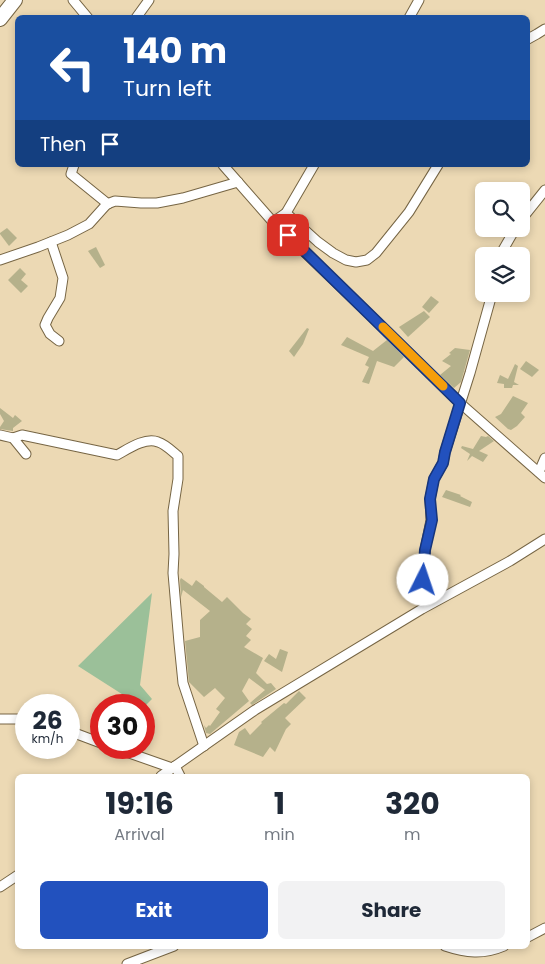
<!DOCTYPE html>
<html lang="en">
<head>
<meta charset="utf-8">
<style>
  :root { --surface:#fff; --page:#f2f2f3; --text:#1f2937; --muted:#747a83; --accent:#2251be }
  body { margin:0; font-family:Poppins,sans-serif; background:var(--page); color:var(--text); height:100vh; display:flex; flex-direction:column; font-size:19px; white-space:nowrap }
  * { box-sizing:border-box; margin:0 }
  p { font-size:16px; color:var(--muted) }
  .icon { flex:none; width:28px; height:28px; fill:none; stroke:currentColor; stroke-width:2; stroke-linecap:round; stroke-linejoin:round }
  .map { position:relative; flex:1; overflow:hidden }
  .side { position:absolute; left:15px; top:774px; width:515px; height:175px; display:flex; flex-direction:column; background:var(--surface); border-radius:8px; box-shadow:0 2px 8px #0003 }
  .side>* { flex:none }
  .banner { position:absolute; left:15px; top:15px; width:515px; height:152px; border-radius:8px; box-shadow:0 2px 8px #0003; background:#1a4fa0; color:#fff; overflow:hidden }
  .fabs { position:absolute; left:475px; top:182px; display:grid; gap:10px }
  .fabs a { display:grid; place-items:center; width:55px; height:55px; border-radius:8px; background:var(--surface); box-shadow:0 2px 8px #0003; font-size:25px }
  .speed { position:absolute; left:15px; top:694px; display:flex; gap:10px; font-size:25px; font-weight:700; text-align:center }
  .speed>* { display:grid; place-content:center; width:65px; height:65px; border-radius:50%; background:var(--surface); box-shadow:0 2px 8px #0003; line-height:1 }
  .speed small { font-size:12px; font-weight:400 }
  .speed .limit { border:8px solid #d22; background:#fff; color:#111 }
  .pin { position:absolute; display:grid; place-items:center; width:42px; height:42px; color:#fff; margin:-21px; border-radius:10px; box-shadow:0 2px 8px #0006 }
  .me { position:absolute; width:55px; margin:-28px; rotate:4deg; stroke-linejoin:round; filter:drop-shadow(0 0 4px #0008) }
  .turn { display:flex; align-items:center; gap:18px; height:105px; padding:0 25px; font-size:22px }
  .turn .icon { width:65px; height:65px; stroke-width:2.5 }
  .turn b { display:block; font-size:35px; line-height:42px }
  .then { display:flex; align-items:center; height:48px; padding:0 25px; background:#0003; gap:10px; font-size:19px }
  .eta { display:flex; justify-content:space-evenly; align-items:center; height:85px; text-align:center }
  .eta b { font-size:30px; font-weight:700; line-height:35px }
  .cta { display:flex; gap:10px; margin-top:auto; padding:10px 25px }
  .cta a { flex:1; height:58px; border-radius:8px; background:var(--accent); color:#fff; font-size:20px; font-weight:700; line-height:58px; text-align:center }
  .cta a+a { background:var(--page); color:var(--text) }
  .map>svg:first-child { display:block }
  .green { fill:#9bc099 }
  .building { fill:#b5b18b }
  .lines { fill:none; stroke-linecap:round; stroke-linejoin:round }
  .minor-casing { stroke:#766544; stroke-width:11 }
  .primary-casing { stroke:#766544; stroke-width:16 }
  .minor { stroke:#fff; stroke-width:9 }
  .primary { stroke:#fff; stroke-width:14 }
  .route-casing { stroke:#16357c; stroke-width:12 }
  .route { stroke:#2251be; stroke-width:9 }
  .slow { stroke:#f59e0b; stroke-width:9 }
</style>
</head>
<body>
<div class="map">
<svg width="545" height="964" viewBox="0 0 545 964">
  <rect width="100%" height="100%" fill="#ecd9b4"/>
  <!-- green -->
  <path class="green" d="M152,593L140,685L152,699L144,707V705H139L78,666Z"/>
  <!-- building -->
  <g class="building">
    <path d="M7,228L17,238L9,246L0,234V233Z"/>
    <path d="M96,247L105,265L100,268L88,251Z"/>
    <path d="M20,268L26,274L21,280L28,286L21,293L8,280Z"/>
    <path d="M431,296L439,302L429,313L422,307Z"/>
    <path d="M424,311L430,317L408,337L399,327Z"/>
    <path d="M307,328L309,329L303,344L294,357L289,351Z"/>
    <path d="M347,337L373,351L387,340L404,357L394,367L377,361L369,384L362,382L369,367L365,365L369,357L341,345Z"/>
    <path d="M455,348L470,350L461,382L454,388L440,375L451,366L442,361L451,354L449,353Z"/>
    <path d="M526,361L539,370L532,377L520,369Z"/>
    <path d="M515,364L518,366L514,382L519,385H513L512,388H504V384L497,383L500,375L508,379Z"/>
    <path d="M513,396L528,403L521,413L525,417L517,426L511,430L508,429L495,417L501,414Z"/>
    <path d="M0,408L13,418L15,415L22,421L13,428V431L0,429V427L4,421L0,414Z"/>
    <path d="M481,436L486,437L488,436L494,441L479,451L488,455L483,462L472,456L467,461L470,454L461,448L462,446L473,449Z"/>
    <path d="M446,490L461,495L460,496L472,502L470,507L442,497Z"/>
    <path d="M181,578L192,586L196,580L204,586V587L222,602L227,597L243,613L251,619L246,624L252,629L246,636L251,640L244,647L263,658L256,673L267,684L271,683L276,689L252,705L250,703L265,690L249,678L242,691L249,701L210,734L206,733L204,725L206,728L209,725L210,726L220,712L216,709L225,698L215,688L204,697L189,682L185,641L200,637V620L210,611L183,590L181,597L180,580Z"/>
    <path d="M280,649L288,652L282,672L264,661L269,654L276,659Z"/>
    <path d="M299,691L306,698L285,718L291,724L286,729L275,752L270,747L263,757L234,745L239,732L245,728L250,735L262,723L261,722L284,703L286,704Z"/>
  </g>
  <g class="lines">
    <defs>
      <g id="minor">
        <path d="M73,0L88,18"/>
        <path d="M136,18L149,0"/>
        <path d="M409,18L419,0"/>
        <path d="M528,39L537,34L545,29"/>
        <path d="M74,165L71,174L108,204"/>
        <path d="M223,165L273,222L368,313L460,403L545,478"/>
        <path d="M286,213L318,242L333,253L346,260L356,262L367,260L376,253L409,212L438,165"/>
        <path d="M521,220L545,190"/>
        <path d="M273,222L286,213L314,165"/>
        <path d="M51,242L63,278L60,298L48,318L45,325L50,334L59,341"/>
        <path d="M501,256L503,250L515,229"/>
        <path d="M0,260L38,247L68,235L89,224L107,204L115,201L141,203H157L183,198L238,182"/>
        <path d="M0,435L13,438L26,454"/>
        <path d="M13,438L22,435L117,455C128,449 145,437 158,442C165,444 172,451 178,456V479L173,511L174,554L173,573L179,643L183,683L204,746"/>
        <path d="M539,472L545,458"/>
        <path d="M426,606L423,591V580L425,550L431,520L430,499L434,479L443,463L445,452L470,373L492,294"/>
        <path d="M0,719H26"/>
        <path d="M69,731L101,743"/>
        <path d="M115,748L172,768"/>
        <path d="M175,766L180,776"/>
        <path d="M161,776L255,710L422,609L510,561L545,539"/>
        <path d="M0,887L18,875"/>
        <path d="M528,937L545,928"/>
        <path d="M445,946C466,953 483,955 504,946"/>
        <path d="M127,964L174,946"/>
      </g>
      <path id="primary" d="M0,19L15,0"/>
    </defs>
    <!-- minor casing -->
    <use href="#minor" class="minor-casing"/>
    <!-- primary casing -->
    <use href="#primary" class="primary-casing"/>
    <!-- minor -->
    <use href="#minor" class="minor"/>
    <!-- primary -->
    <use href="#primary" class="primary"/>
  </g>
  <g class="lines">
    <defs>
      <path id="route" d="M288,235L368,313L460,403L445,452L443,463L434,479L430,499L432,520L425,550L423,580"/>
    </defs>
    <!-- route casing -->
    <use href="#route" class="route-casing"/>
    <!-- route -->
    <use href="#route" class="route"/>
    <!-- slow -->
    <path class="slow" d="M383,327L443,386"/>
  </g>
</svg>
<div class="fabs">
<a><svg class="icon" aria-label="search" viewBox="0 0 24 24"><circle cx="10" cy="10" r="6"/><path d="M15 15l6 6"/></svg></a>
<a><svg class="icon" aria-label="layers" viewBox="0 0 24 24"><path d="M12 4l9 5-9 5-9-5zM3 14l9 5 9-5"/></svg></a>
</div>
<div class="speed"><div>26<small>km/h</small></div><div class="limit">30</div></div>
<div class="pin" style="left:288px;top:235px;background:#d93025"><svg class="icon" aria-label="arrive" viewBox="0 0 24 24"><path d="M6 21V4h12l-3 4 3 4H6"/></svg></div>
<svg class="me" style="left:423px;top:580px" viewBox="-20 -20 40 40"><circle r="19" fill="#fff"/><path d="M0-13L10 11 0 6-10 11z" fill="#2251be"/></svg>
<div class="banner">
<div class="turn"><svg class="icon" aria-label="left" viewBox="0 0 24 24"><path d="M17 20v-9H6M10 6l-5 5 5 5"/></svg><div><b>140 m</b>Turn left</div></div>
<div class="then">Then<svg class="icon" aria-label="arrive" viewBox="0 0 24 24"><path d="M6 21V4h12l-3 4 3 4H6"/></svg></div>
</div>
<section class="side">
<div class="eta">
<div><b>19:16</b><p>Arrival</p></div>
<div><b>1</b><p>min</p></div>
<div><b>320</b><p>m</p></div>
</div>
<div class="cta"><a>Exit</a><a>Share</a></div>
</section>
</div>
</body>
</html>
